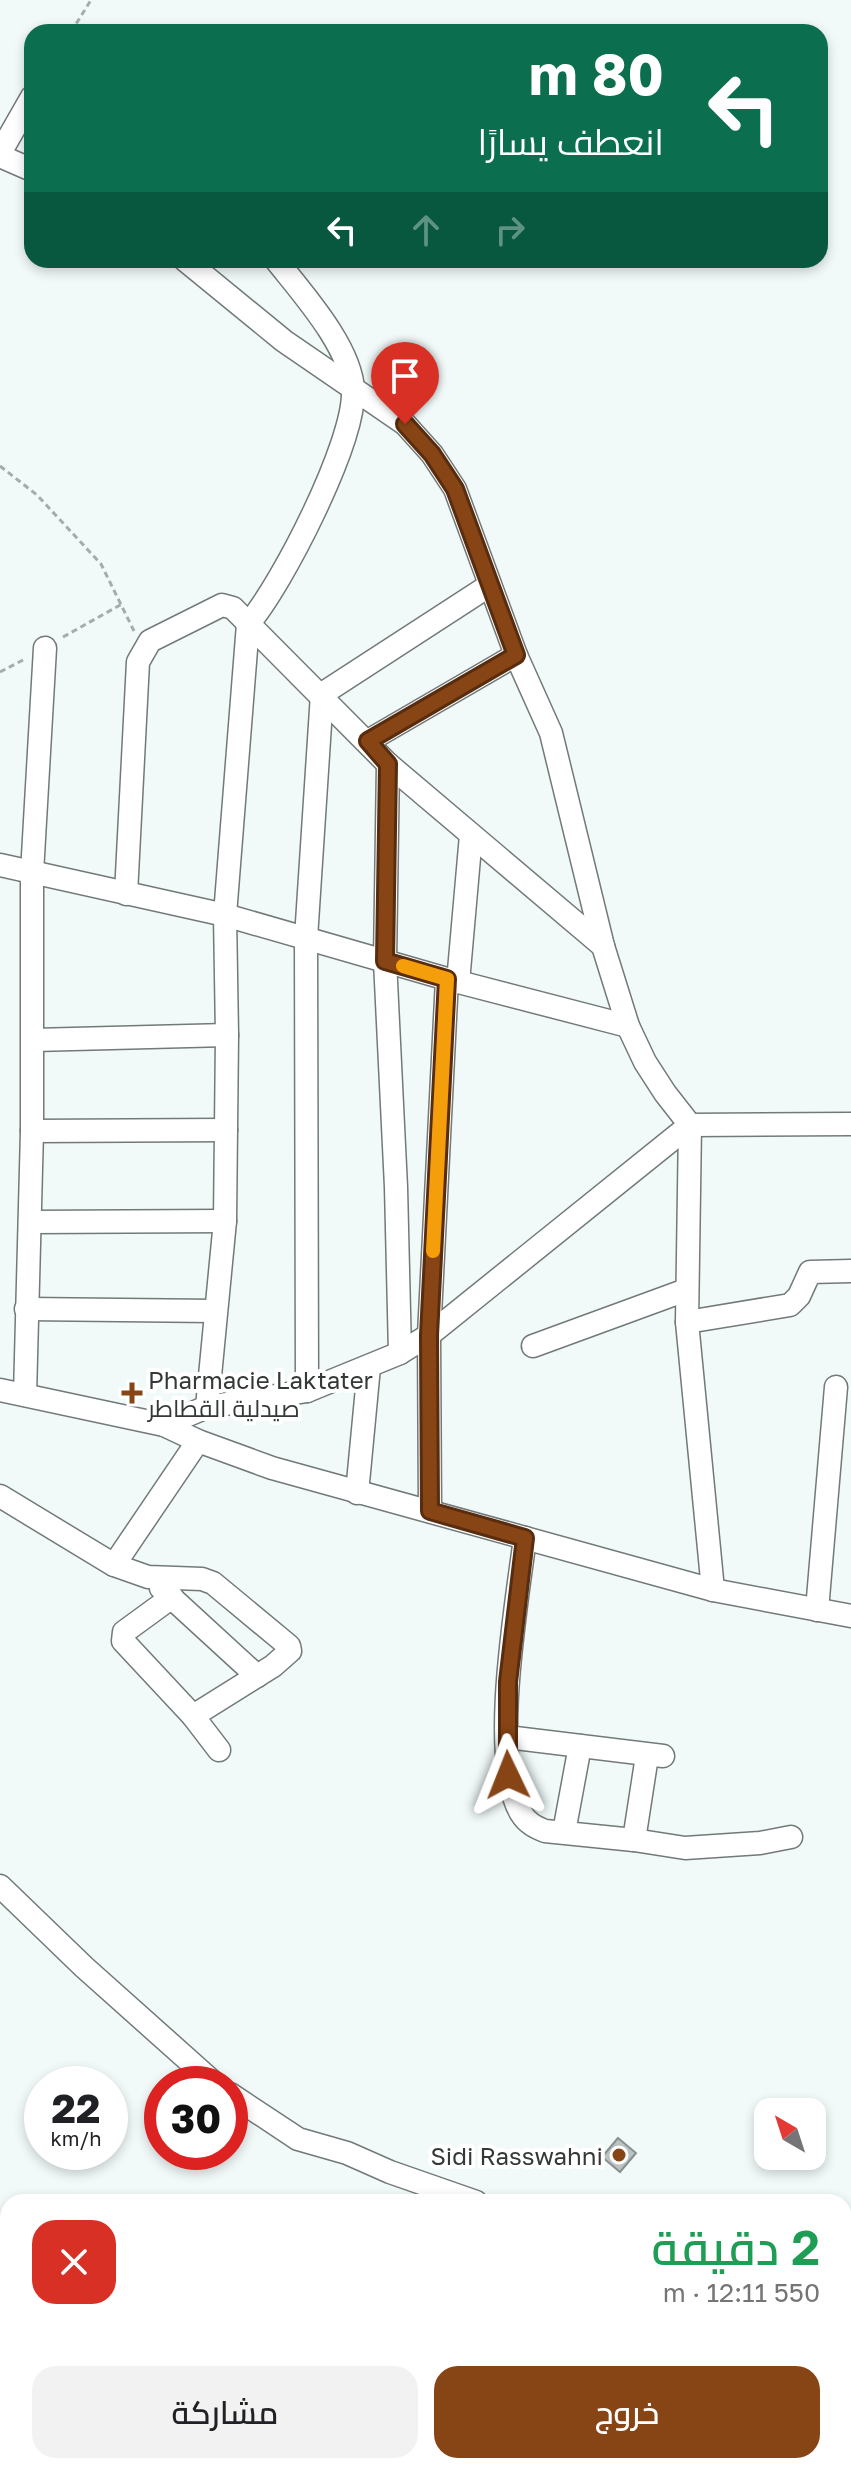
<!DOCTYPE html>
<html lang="ar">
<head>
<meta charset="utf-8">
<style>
  :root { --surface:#fff; --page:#f2f2f2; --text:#202124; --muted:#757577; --accent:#874415 }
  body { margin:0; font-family:"Golos Text",Cairo,sans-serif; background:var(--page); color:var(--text); direction:rtl; height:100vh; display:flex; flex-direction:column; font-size:30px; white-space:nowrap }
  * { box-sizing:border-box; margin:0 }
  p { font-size:26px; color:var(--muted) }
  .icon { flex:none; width:44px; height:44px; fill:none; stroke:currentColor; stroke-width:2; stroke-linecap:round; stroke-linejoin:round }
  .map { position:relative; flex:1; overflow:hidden; direction:ltr }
  .drawer { position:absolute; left:0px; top:2194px; width:852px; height:280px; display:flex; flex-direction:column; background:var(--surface); border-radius:24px 24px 0 0; box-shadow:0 4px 12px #0003; direction:rtl }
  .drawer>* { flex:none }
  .hud { position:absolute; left:24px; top:24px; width:804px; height:244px; border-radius:24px; box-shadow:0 4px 12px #0003; direction:rtl; background:#0b6e4f; color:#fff; overflow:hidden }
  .needle { width:52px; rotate:321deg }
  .fabs { position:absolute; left:754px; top:2098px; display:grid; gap:16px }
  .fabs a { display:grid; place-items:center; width:72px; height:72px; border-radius:16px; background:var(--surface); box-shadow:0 4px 12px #0003; font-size:40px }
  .speed { position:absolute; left:24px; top:2066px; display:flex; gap:16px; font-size:40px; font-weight:700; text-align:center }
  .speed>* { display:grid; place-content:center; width:104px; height:104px; border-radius:50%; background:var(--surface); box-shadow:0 4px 12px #0003; line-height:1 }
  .speed small { font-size:20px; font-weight:400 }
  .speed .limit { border:12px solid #d22; background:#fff; color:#111 }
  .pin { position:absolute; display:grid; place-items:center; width:68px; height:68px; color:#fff; margin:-82px -34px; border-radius:50% 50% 50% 0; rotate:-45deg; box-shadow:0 0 8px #0007 }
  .pin .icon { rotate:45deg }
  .me { position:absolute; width:88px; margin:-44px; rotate:358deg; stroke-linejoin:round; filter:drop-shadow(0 0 6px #0008) }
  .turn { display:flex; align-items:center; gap:28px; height:168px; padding:0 32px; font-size:36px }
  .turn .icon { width:104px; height:104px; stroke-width:2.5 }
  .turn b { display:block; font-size:56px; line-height:68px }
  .lanes { display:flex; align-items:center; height:76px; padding:0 32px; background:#0003; justify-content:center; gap:40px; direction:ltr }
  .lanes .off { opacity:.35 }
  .round { display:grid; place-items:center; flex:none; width:84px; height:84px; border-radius:24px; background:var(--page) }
  .summary { display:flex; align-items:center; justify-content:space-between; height:136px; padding:0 32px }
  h1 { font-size:48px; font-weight:600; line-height:60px; color:#1e9e55 }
  .cta { display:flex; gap:16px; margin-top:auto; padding:16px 32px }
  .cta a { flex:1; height:92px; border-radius:24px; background:var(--accent); color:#fff; font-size:32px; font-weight:600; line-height:92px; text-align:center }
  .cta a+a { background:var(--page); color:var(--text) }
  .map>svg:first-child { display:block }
  .building { fill:#bbc2c2; stroke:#899091; stroke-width:2 }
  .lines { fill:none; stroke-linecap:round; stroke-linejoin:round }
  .minor-casing { stroke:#727979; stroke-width:25 }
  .major-casing { stroke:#d3d3d3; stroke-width:31 }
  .path { stroke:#a6acac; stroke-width:3; stroke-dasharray:6 4; stroke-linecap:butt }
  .minor { stroke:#fff; stroke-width:22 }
  .major { stroke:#97e2e7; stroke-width:28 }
  .route-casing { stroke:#582c0e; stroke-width:20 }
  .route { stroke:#874415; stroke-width:14 }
  .slow { stroke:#f59e0b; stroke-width:14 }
  .poi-dot { fill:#874415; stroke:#fff; stroke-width:3 }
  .labels { text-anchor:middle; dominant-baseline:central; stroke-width:8; stroke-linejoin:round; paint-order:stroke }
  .poi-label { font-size:24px; fill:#353838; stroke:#fff; text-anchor:start }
</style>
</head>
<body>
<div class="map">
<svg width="851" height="2474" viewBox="0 0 851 2474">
  <rect width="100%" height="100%" fill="#f1f9f9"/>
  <!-- building -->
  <path class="building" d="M618,2138L636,2153L620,2172L602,2157Z"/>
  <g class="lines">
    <defs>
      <g id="minor">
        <path d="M0,153L32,97"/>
        <path d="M0,156L32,170"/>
        <path d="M185,260L284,341L405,424L432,454L455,489L516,655L551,733L603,946L628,1026L645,1062L665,1093L690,1125L687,1322L713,1590"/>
        <path d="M368,741L516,655"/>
        <path d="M388,764L385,961L396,1187L400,1353"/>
        <path d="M0,865L225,915L447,979L628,1026"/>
        <path d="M126,894L138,662L150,641L222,605L233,608L388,764L603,946"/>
        <path d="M458,982L471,835"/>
        <path d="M34,1040L227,1035"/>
        <path d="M32,1131L226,1130"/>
        <path d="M31,1222L225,1221"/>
        <path d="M26,1309L215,1311"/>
        <path d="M687,1322L790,1305L799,1296L810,1272L851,1271"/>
        <path d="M533,1346L686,1290"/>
        <path d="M0,1390L164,1425L198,1441L272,1468L713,1590L851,1616"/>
        <path d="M307,1391L306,938L322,694L490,585"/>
        <path d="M25,1395L32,1131V873L45,648"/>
        <path d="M207,1407L225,1221L227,1035L225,915L248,624C282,585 355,442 353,391C352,348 302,293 276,260"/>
        <path d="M164,1425L207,1407L307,1391L400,1353L429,1335L690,1125L851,1124"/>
        <path d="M357,1493L369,1367"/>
        <path d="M0,1496L114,1565L148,1577L202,1579L213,1583L289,1646L290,1651L273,1666L193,1716"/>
        <path d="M430,1511L429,1335L447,979"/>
        <path d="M525,1538C517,1601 489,1761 521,1813C527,1823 535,1827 545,1831L634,1840L685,1848L760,1843L791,1837"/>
        <path d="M114,1565L198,1441"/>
        <path d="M161,1588L257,1676"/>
        <path d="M172,1597L124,1632L123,1641L193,1716L219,1750"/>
        <path d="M817,1610L836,1387"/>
        <path d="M507,1737L663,1756"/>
        <path d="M564,1832L580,1746"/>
        <path d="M634,1840L647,1756"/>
        <path d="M0,1886L84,1967L215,2084"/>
        <path d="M230,2094L298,2139L347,2153L390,2172L476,2202"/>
        <path d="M699,2466L706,2474"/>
        <path d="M536,2474L537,2466"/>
      </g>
      <g id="major">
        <path d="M844,2243H851"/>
        <path d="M0,2292L8,2291"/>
      </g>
    </defs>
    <!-- minor casing -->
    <use href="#minor" class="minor-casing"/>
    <!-- major casing -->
    <use href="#major" class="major-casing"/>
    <!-- path -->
    <g class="path">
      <path d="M71,32L91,0"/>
      <path d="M0,466L37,495L101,564L134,631"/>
      <path d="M63,637L122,604"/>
      <path d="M0,672L25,659"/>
    </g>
    <!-- minor -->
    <use href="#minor" class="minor"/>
    <!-- major -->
    <use href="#major" class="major"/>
  </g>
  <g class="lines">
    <defs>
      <path id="route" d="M405,424L432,454L455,489L516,655L368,741L388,764L385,961L447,979L429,1335L430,1511L525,1538L508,1682V1775"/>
    </defs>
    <!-- route casing -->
    <use href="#route" class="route-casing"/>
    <!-- route -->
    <use href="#route" class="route"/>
    <!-- slow -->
    <path class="slow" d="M403,966L447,979L433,1251"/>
  </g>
  <!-- markers -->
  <g class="poi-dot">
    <path d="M128 1381h8v8h8v8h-8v8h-8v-8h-8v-8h8z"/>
    <circle cx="619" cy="2155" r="8"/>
  </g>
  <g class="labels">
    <!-- poi labels -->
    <g class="poi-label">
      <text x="148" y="1379">Pharmacie Laktater<tspan x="148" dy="28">صيدلية القطاطر</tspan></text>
      <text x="603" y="2155" text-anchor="end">Sidi Rasswahni</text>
    </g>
  </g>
</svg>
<div class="fabs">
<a><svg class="needle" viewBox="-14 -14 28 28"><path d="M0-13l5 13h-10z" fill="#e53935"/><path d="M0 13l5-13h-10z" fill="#757577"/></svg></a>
</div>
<div class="speed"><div>22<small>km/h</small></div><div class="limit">30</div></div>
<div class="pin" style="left:405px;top:424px;background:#d93025"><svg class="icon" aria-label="arrive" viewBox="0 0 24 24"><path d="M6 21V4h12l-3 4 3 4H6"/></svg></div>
<svg class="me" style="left:508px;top:1775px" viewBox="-20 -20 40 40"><path d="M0-17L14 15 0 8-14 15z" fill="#874415" stroke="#fff" stroke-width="4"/></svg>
<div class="hud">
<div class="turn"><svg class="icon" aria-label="left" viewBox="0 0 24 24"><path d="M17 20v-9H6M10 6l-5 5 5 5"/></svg><div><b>80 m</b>انعطف يسارًا</div></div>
<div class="lanes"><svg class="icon" aria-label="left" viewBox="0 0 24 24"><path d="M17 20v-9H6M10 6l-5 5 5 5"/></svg><svg class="icon off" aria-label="ahead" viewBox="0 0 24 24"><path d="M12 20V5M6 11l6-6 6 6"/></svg><svg class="icon off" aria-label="right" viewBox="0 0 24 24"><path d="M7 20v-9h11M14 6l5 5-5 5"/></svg></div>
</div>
<section class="drawer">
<div class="summary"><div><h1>2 دقيقة</h1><p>550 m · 12:11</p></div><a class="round" style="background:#d93025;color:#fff"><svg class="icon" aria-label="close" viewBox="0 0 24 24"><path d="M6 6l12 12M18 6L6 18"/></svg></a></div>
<div class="cta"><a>خروج</a><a>مشاركة</a></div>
</section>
</div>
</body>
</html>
